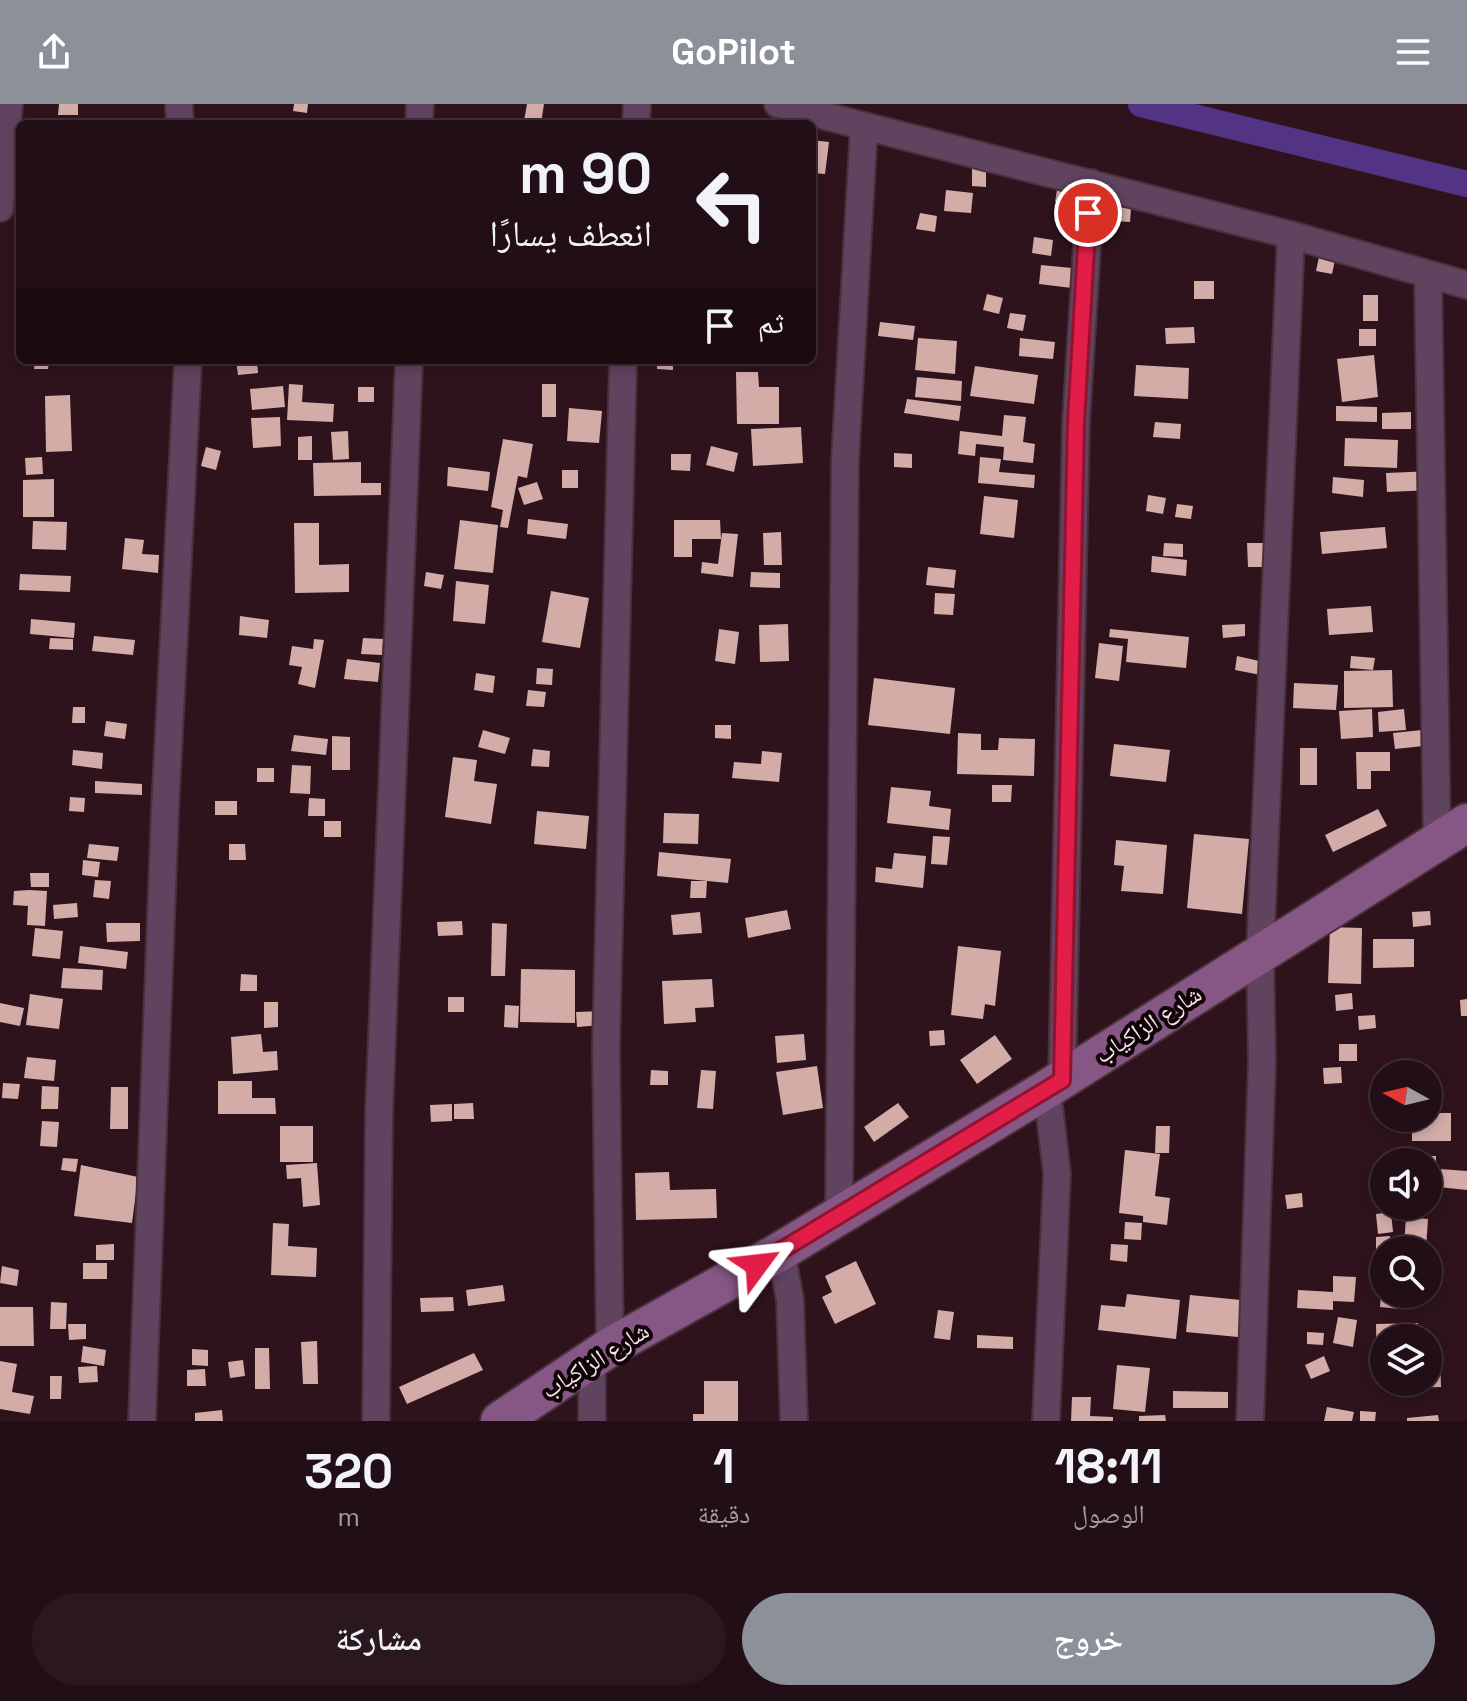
<!DOCTYPE html>
<html lang="ar">
<head>
<meta charset="utf-8">
<style>
  :root { --surface:#220e16; --page:#2a171f; --text:#f1f3f6; --muted:#a29ca1; --line:#3f2e35; --accent:#8c9099 }
  body { margin:0; font-family:"Space Grotesk","Noto Naskh Arabic",sans-serif; background:var(--page); color:var(--text); direction:rtl; height:100vh; display:flex; flex-direction:column; font-size:30px; white-space:nowrap }
  * { box-sizing:border-box; margin:0 }
  p { font-size:26px; color:var(--muted) }
  .icon { flex:none; width:44px; height:44px; fill:none; stroke:currentColor; stroke-width:2; stroke-linecap:round; stroke-linejoin:round }
  .map { position:relative; height:1317px; overflow:hidden; direction:ltr }
  .side { display:flex; flex-direction:column; background:var(--surface); flex:1 }
  .side>* { flex:none }
  .guide { position:absolute; left:16px; top:16px; width:800px; height:244px; border-radius:12px; box-shadow:0 4px 12px #0003,0 0 0 2px var(--line); direction:rtl; background:#220e16; color:var(--text); overflow:hidden }
  .needle { width:52px; rotate:278deg }
  .tools { position:absolute; left:1370px; top:956px; display:grid; gap:16px }
  .tools a { display:grid; place-items:center; width:72px; height:72px; border-radius:50%; background:var(--surface); box-shadow:0 4px 12px #0003,0 0 0 2px var(--line); font-size:40px }
  .pin { position:absolute; display:grid; place-items:center; width:68px; height:68px; color:#fff; margin:-34px; border:4px solid #fff; border-radius:50%; box-shadow:0 2px 8px #0007 }
  .me { position:absolute; width:88px; margin:-44px; rotate:60deg; stroke-linejoin:round; filter:drop-shadow(0 0 6px #0008) }
  .turn { display:flex; align-items:center; gap:28px; height:168px; padding:0 32px; font-size:36px }
  .turn .icon { width:104px; height:104px; stroke-width:2.5 }
  .turn b { display:block; font-size:56px; line-height:68px }
  .then { display:flex; align-items:center; height:76px; padding:0 32px; background:#0003; gap:16px; font-size:30px }
  .eta { display:flex; justify-content:space-evenly; align-items:center; height:136px; text-align:center }
  .eta b { font-size:48px; font-weight:600; line-height:56px }
  .button { display:flex; gap:16px; margin-top:auto; padding:16px 32px }
  .button a { flex:1; height:92px; border-radius:48px; background:var(--accent); color:#fff; font-size:32px; font-weight:600; line-height:92px; text-align:center }
  .button a+a { background:var(--page); color:var(--text) }
  header { display:flex; justify-content:space-between; align-items:center; height:104px; padding:0 32px; background:var(--accent); color:#fff; font-size:36px; font-weight:600 }
  .map>svg:first-child { display:block }
  .lines { fill:none; stroke-linecap:round; stroke-linejoin:round }
  .canal { stroke:#533383; stroke-width:26 }
  .building { fill:#d3aca8 }
  .street-casing { stroke:#4a303a; stroke-width:30 }
  .secondary-casing { stroke:#4a303a; stroke-width:42 }
  .street { stroke:#60435f; stroke-width:26 }
  .secondary { stroke:#865784; stroke-width:38 }
  .route-casing { stroke:#92132f; stroke-width:20 }
  .route { stroke:#e11d48; stroke-width:14 }
  .labels { text-anchor:middle; dominant-baseline:central; stroke-width:8; stroke-linejoin:round; paint-order:stroke }
  .street-label { font-size:24px; fill:#f7e3e9; stroke:#0e0407 }
</style>
</head>
<body>
<header><svg class="icon" aria-label="menu" viewBox="0 0 24 24"><path d="M4 6h16M4 12h16M4 18h16"/></svg>GoPilot<svg class="icon" aria-label="share" viewBox="0 0 24 24"><path d="M12 15V3M7 8l5-5 5 5M5 13v7h14v-7"/></svg></header>
<div class="map">
<svg width="1467" height="1317" viewBox="0 0 1467 1317">
  <rect width="100%" height="100%" fill="#2e131d"/>
  <g class="lines">
    <!-- canal -->
    <path class="canal" d="M1141,0L1467,80"/>
  </g>
  <!-- building -->
  <g class="building">
    <path d="M59,0H78V11H58Z"/>
    <path d="M294,0H308L307,9L293,7Z"/>
    <path d="M527,0H544L541,20L524,17Z"/>
    <path d="M812,36L829,38L825,70L812,69Z"/>
    <path d="M972,58H986V83L972,82Z"/>
    <path d="M1059,74L1084,78L1080,102L1055,98Z"/>
    <path d="M946,86L973,89L971,109L944,107Z"/>
    <path d="M1116,103L1131,104L1130,118L1115,117Z"/>
    <path d="M920,109L937,112L935,128L916,125Z"/>
    <path d="M1034,133L1053,136L1051,152L1032,149Z"/>
    <path d="M1319,153L1335,156L1332,170L1316,167Z"/>
    <path d="M1041,161L1082,165L1080,185L1039,180Z"/>
    <rect x="1194" y="177" width="20" height="18"/>
    <path d="M987,190L1003,194L999,210L983,206Z"/>
    <rect x="1363" y="191" width="15" height="26"/>
    <path d="M1010,209L1026,211L1023,227L1007,224Z"/>
    <path d="M880,218L915,222L913,236L878,232Z"/>
    <path d="M1194,223L1195,239L1166,240L1165,224Z"/>
    <rect x="1359" y="225" width="17" height="17"/>
    <path d="M918,234L957,237L955,270L915,266Z"/>
    <path d="M1020,234L1055,238L1053,255L1019,252Z"/>
    <path d="M1374,251L1378,293L1342,298L1337,255Z"/>
    <path d="M35,256H49L48,265H34Z"/>
    <path d="M236,256H257L258,269L238,271Z"/>
    <path d="M657,256H673V266L657,265Z"/>
    <path d="M1136,261L1189,264L1188,295L1134,292Z"/>
    <path d="M975,262L1038,271L1034,300L970,292Z"/>
    <path d="M736,268H758L759,283H779V320H737Z"/>
    <path d="M917,273L962,277L961,297L915,293Z"/>
    <path d="M289,280L303,281L302,298L334,300L333,318L287,316Z"/>
    <rect x="542" y="280" width="14" height="33"/>
    <path d="M283,282L285,303L252,306L250,285Z"/>
    <rect x="358" y="283" width="16" height="15"/>
    <path d="M70,291L72,347L46,348L45,292Z"/>
    <path d="M907,295L961,302L959,317L904,309Z"/>
    <path d="M1336,302L1377,303V318L1336,317Z"/>
    <path d="M569,304L602,307L599,339L567,337Z"/>
    <path d="M1411,308V325H1382V309Z"/>
    <path d="M1004,311L1026,313L1023,338L1035,340L1033,359L1003,356L1004,343L976,340L975,352L958,350L960,327L1002,332Z"/>
    <path d="M280,313L281,342L253,344L251,314Z"/>
    <path d="M1155,318L1181,320L1180,335L1153,333Z"/>
    <path d="M801,323L803,359L753,362L751,325Z"/>
    <path d="M348,327L349,355L333,356L331,328Z"/>
    <path d="M312,332V356H298V333Z"/>
    <path d="M1345,334L1398,336L1397,364L1344,362Z"/>
    <path d="M503,335L533,340L527,374L518,372L508,424L500,423L503,406L491,403Z"/>
    <path d="M711,342L738,349L734,368L706,361Z"/>
    <path d="M206,343L221,347L216,366L201,362Z"/>
    <path d="M894,349L912,350V364L894,363Z"/>
    <path d="M671,350H691L690,367L671,366Z"/>
    <path d="M42,353L43,370L26,371L25,354Z"/>
    <path d="M980,353L1001,355L999,368L1035,371L1034,384L978,379Z"/>
    <path d="M361,358V379H381V391L314,392L313,359Z"/>
    <path d="M448,363L490,368L488,387L447,382Z"/>
    <rect x="562" y="366" width="16" height="18"/>
    <path d="M1433,367V386L1387,388L1386,369Z"/>
    <path d="M1333,373L1364,376L1363,393L1332,389Z"/>
    <path d="M54,375V413H23V376Z"/>
    <path d="M537,378L543,395L524,401L518,384Z"/>
    <path d="M1148,391L1166,394L1163,410L1146,407Z"/>
    <path d="M984,392L1018,396L1014,434L980,430Z"/>
    <path d="M1177,400L1193,402L1191,415L1175,413Z"/>
    <path d="M528,415L568,420L566,435L527,430Z"/>
    <path d="M460,416L498,421L493,469L454,465Z"/>
    <path d="M674,416H720L721,435H692V453H674Z"/>
    <path d="M33,417L67,418L66,446L32,445Z"/>
    <path d="M294,419H319V461L349,460V488L295,489Z"/>
    <path d="M1385,423L1387,444L1322,450L1320,428Z"/>
    <path d="M781,428L782,461H764L763,429Z"/>
    <path d="M722,429L738,430L733,473L701,469L702,458L718,460Z"/>
    <path d="M125,434L144,436L142,450L159,451L158,469L122,465Z"/>
    <path d="M1164,439L1183,440V453L1163,452Z"/>
    <path d="M1247,439H1264L1265,463H1248Z"/>
    <path d="M1152,452L1187,456L1186,472L1151,468Z"/>
    <path d="M928,463L956,466L954,484L926,481Z"/>
    <path d="M426,468L444,471L441,485L424,482Z"/>
    <path d="M751,468L780,469V484L750,483Z"/>
    <path d="M20,470L71,472L70,488L19,486Z"/>
    <path d="M456,477L489,481L485,520L453,517Z"/>
    <path d="M551,487L589,494L580,544L542,538Z"/>
    <path d="M935,489L955,490L953,511L934,510Z"/>
    <path d="M1371,502L1373,528L1329,531L1327,505Z"/>
    <path d="M240,512L269,516L267,534L239,531Z"/>
    <path d="M31,515L75,519L74,534L30,530Z"/>
    <path d="M788,520L789,557L760,558L759,521Z"/>
    <path d="M1245,520V532L1223,534L1222,521Z"/>
    <path d="M719,525L739,528L735,560L715,557Z"/>
    <path d="M1110,525L1189,533L1186,564L1126,558L1128,535L1109,533Z"/>
    <path d="M94,532L135,536L133,551L92,547Z"/>
    <path d="M50,534L73,535V546L49,545Z"/>
    <path d="M363,534L383,535L382,551L361,550Z"/>
    <path d="M314,535L324,536L315,584L298,580L302,563L289,561L292,542L313,545Z"/>
    <path d="M1099,539L1123,542L1119,577L1095,574Z"/>
    <path d="M1237,552L1268,559L1266,572L1235,566Z"/>
    <path d="M1351,552L1375,554L1373,566L1350,564Z"/>
    <path d="M347,555L380,559L378,578L344,575Z"/>
    <path d="M537,564L553,565L552,581L536,580Z"/>
    <path d="M1392,566L1393,603L1344,604V567Z"/>
    <path d="M476,569L495,572L493,589L474,586Z"/>
    <path d="M874,574L955,584L950,630L868,621Z"/>
    <path d="M1294,579L1338,581L1336,606L1293,604Z"/>
    <path d="M528,586L546,588L544,603L526,602Z"/>
    <path d="M73,603H85V619H72Z"/>
    <path d="M1372,605L1373,633L1341,635L1339,607Z"/>
    <path d="M1404,605L1406,626L1379,628L1378,608Z"/>
    <path d="M106,617L127,620L125,635L104,632Z"/>
    <path d="M715,621H731V635L715,634Z"/>
    <path d="M1432,625L1433,641L1395,645L1393,629Z"/>
    <path d="M483,626L510,634L505,650L478,643Z"/>
    <path d="M958,629L981,630V646H998L999,634L1035,635L1034,672L957,670Z"/>
    <path d="M294,631L328,635L326,651L291,647Z"/>
    <path d="M332,632L350,633V666H332Z"/>
    <path d="M1114,640L1170,646L1166,678L1110,672Z"/>
    <rect x="1300" y="644" width="17" height="37"/>
    <path d="M533,645L550,647L549,663L531,662Z"/>
    <path d="M73,646L103,649L102,665L72,661Z"/>
    <path d="M762,647L782,649L779,678L732,674L734,658L761,660Z"/>
    <path d="M1356,648H1390V667H1371V685H1357Z"/>
    <path d="M453,653L477,656L474,677L497,680L491,720L445,713Z"/>
    <path d="M292,661L311,662L310,690L290,689Z"/>
    <rect x="257" y="664" width="17" height="14"/>
    <path d="M95,677L142,680V691L95,689Z"/>
    <path d="M992,681H1012L1011,698H992Z"/>
    <path d="M891,683L931,687L929,702L951,705L949,726L887,719Z"/>
    <path d="M70,693L85,694L84,708L69,707Z"/>
    <path d="M309,694L325,695V712H308Z"/>
    <rect x="215" y="697" width="22" height="14"/>
    <path d="M1378,705L1387,722L1333,748L1325,731Z"/>
    <path d="M537,707L589,712L586,745L534,740Z"/>
    <path d="M664,709L699,710L698,740L663,739Z"/>
    <rect x="324" y="717" width="17" height="16"/>
    <path d="M1194,730L1249,735L1242,810L1187,804Z"/>
    <path d="M933,732L950,733L947,761L931,760Z"/>
    <path d="M1116,736L1167,741L1163,790L1121,787L1124,762L1114,761Z"/>
    <path d="M89,740L119,743L117,757L87,754Z"/>
    <path d="M229,740H245L246,756H229Z"/>
    <path d="M659,748L731,755L728,779L657,772Z"/>
    <path d="M894,749L926,752L923,784L875,778L876,763L892,765Z"/>
    <path d="M83,756L100,758L98,773L82,771Z"/>
    <path d="M30,769H49V783H31Z"/>
    <path d="M95,776L111,777L109,795L93,793Z"/>
    <path d="M691,777H707L706,794H690Z"/>
    <path d="M29,786L47,787L45,822L27,821L28,802L13,801L14,787Z"/>
    <path d="M77,799L78,813L54,815L53,801Z"/>
    <path d="M787,806L791,825L748,834L745,814Z"/>
    <path d="M1430,807L1431,821L1413,823L1412,808Z"/>
    <path d="M700,808L702,829L673,831L671,811Z"/>
    <path d="M462,817L463,831L438,832L437,818Z"/>
    <path d="M106,819H140V837L107,838Z"/>
    <path d="M492,819L507,820L505,872H491Z"/>
    <path d="M1330,823L1362,824L1361,880L1328,879Z"/>
    <path d="M35,824L63,827L60,855L32,852Z"/>
    <path d="M1373,835H1414V863L1373,864Z"/>
    <path d="M80,842L128,848L126,865L78,859Z"/>
    <path d="M958,842L1001,847L995,902L985,900L983,915L951,911Z"/>
    <path d="M63,864L103,866L102,886L61,884Z"/>
    <path d="M521,865L575,866V919L520,918Z"/>
    <path d="M241,870L257,871V887H240Z"/>
    <path d="M712,875L714,903L695,904L696,918L664,920L662,877Z"/>
    <path d="M1352,889L1353,905L1336,907L1335,891Z"/>
    <path d="M30,890L63,895L59,925L26,921Z"/>
    <rect x="448" y="893" width="16" height="15"/>
    <path d="M1467,895V912H1461L1460,896Z"/>
    <path d="M264,898H278V923L264,924Z"/>
    <path d="M0,899L24,904L20,922L0,918Z"/>
    <path d="M505,901L519,902L518,924L504,923Z"/>
    <path d="M603,907V921L577,923L576,908Z"/>
    <path d="M1375,911L1376,924L1359,926L1358,912Z"/>
    <path d="M944,926L945,941L930,942L929,927Z"/>
    <path d="M261,930L263,948L277,947L278,966L233,970L231,933Z"/>
    <path d="M804,930L806,956L777,959L775,932Z"/>
    <path d="M995,931L1012,955L977,980L960,956Z"/>
    <rect x="1339" y="940" width="18" height="17"/>
    <path d="M27,953L56,956L54,977L24,974Z"/>
    <path d="M817,962L823,1004L783,1011L776,968Z"/>
    <path d="M1341,963L1342,979L1324,980L1323,964Z"/>
    <path d="M651,966L668,967V981H650Z"/>
    <path d="M701,966L716,967L713,1005L697,1004Z"/>
    <path d="M218,977H252V994H275L276,1010H218Z"/>
    <path d="M3,979L20,980L18,995L2,994Z"/>
    <path d="M42,982L59,983L58,1005H41Z"/>
    <path d="M111,983H128V1025H110Z"/>
    <rect x="1375" y="990" width="9" height="16"/>
    <path d="M473,999L474,1015H454V1000Z"/>
    <path d="M898,999L909,1013L874,1038L864,1023Z"/>
    <path d="M452,1000V1017L431,1018L430,1001Z"/>
    <path d="M1428,1009H1451V1037H1412V1014H1428Z"/>
    <path d="M42,1017L59,1018L57,1043L40,1042Z"/>
    <rect x="280" y="1022" width="33" height="36"/>
    <path d="M1156,1022H1170L1169,1049H1155Z"/>
    <path d="M1125,1046L1160,1050L1155,1092L1170,1094L1167,1121L1143,1118V1112L1119,1109Z"/>
    <path d="M1413,1052H1436V1068H1428V1058H1413Z"/>
    <path d="M63,1054L78,1055L76,1068L61,1066Z"/>
    <path d="M317,1059L320,1101L303,1103L301,1074L287,1075L286,1061Z"/>
    <path d="M81,1061L138,1073L132,1119L74,1112Z"/>
    <path d="M1440,1065L1467,1067V1086L1438,1083Z"/>
    <path d="M669,1068L670,1086L716,1085L717,1114L636,1116L635,1069Z"/>
    <path d="M1302,1089L1303,1103L1287,1105L1285,1091Z"/>
    <path d="M1391,1108L1393,1128L1378,1130L1376,1110Z"/>
    <path d="M1406,1113L1428,1115L1426,1144L1404,1142Z"/>
    <path d="M1125,1118L1142,1119L1141,1136L1124,1135Z"/>
    <path d="M273,1119L289,1120L288,1142L317,1144L316,1173L271,1171Z"/>
    <path d="M1390,1132V1146H1384V1155H1376V1133Z"/>
    <path d="M114,1140V1156H96V1141Z"/>
    <path d="M1111,1140L1128,1141L1127,1158L1110,1156Z"/>
    <path d="M856,1157L876,1200L835,1220L822,1193L832,1188L825,1172Z"/>
    <rect x="83" y="1159" width="24" height="16"/>
    <path d="M2,1162L19,1166L17,1182L0,1179Z"/>
    <path d="M1333,1172L1356,1173L1354,1198L1333,1197V1206L1297,1204L1298,1186L1333,1188Z"/>
    <path d="M1382,1175L1384,1190H1403L1401,1205L1380,1203Z"/>
    <path d="M503,1181L505,1197L468,1202L466,1186Z"/>
    <path d="M1127,1190L1180,1196L1176,1235L1098,1226L1101,1201L1125,1203Z"/>
    <path d="M1190,1191L1241,1196L1238,1233L1186,1228Z"/>
    <path d="M453,1193L454,1207L421,1208L420,1194Z"/>
    <path d="M51,1198L67,1199L66,1225H50Z"/>
    <path d="M0,1203H33L34,1242H0Z"/>
    <path d="M938,1206L954,1208L950,1236L934,1234Z"/>
    <path d="M1338,1213L1357,1216L1353,1243L1333,1239Z"/>
    <path d="M1418,1219V1234H1384V1261H1377L1376,1220Z"/>
    <path d="M68,1220H86V1235L69,1236Z"/>
    <path d="M1307,1228L1324,1229L1323,1241L1307,1240Z"/>
    <path d="M977,1231L1013,1233V1245L977,1244Z"/>
    <path d="M317,1237L318,1280H303L301,1238Z"/>
    <path d="M83,1242L106,1246L104,1262L81,1258Z"/>
    <path d="M255,1244H269L270,1285H255Z"/>
    <path d="M192,1245L208,1246V1262L192,1261Z"/>
    <path d="M1428,1247H1440L1441,1283L1413,1284V1278H1428Z"/>
    <path d="M474,1249L483,1266L407,1300L399,1283Z"/>
    <path d="M1324,1252L1330,1267L1311,1275L1305,1261Z"/>
    <path d="M243,1256L245,1272L230,1274L228,1258Z"/>
    <path d="M0,1257L17,1260L12,1288L34,1292L30,1310L0,1305Z"/>
    <path d="M1117,1261L1150,1264L1145,1308L1113,1305Z"/>
    <path d="M97,1262L98,1278L79,1279L78,1263Z"/>
    <path d="M205,1265L206,1282H187V1266Z"/>
    <path d="M50,1272H62L61,1295H50Z"/>
    <path d="M704,1277H738V1317H693V1310H704Z"/>
    <path d="M1173,1287L1228,1288V1304H1173Z"/>
    <path d="M1072,1293H1091L1090,1312L1113,1313V1317H1071Z"/>
    <path d="M1327,1303L1354,1308L1352,1317H1324Z"/>
    <path d="M222,1306L223,1317H195V1309Z"/>
    <path d="M1360,1307L1376,1308L1375,1317H1360Z"/>
    <path d="M1165,1311L1166,1317H1139V1312Z"/>
    <path d="M1438,1311L1439,1317H1407V1314Z"/>
  </g>
  <g class="lines">
    <defs>
      <g id="street">
        <path d="M179,0L180,20"/>
        <path d="M778,0L1291,131L1467,181"/>
        <path d="M419,20L420,0"/>
        <path d="M636,20L637,0"/>
        <path d="M0,104L9,0"/>
        <path d="M1428,171L1437,737"/>
        <path d="M1062,976L1076,318L1091,79"/>
        <path d="M839,1113L845,358L864,22"/>
        <path d="M781,1147L790,1196L794,1317"/>
        <path d="M610,1243L606,944L623,256"/>
        <path d="M142,1317L165,706L188,256"/>
        <path d="M376,1317L379,1010L409,256"/>
        <path d="M592,1317V1255"/>
        <path d="M1046,1317L1057,1070L1047,985"/>
        <path d="M1250,1317L1262,958L1260,849L1291,131"/>
      </g>
      <path id="secondary" d="M500,1317L610,1243L781,1147L1047,985L1467,719"/>
    </defs>
    <!-- street casing -->
    <use href="#street" class="street-casing"/>
    <!-- secondary casing -->
    <use href="#secondary" class="secondary-casing"/>
    <!-- street -->
    <use href="#street" class="street"/>
    <!-- secondary -->
    <use href="#secondary" class="secondary"/>
  </g>
  <g class="lines">
    <defs>
      <path id="route" d="M757,1161L1062,976L1076,318L1088,109"/>
    </defs>
    <!-- route casing -->
    <use href="#route" class="route-casing"/>
    <!-- route -->
    <use href="#route" class="route"/>
  </g>
  <g class="labels">
    <!-- street labels -->
    <g class="street-label">
      <text transform="translate(1148 920) rotate(-33)">شارع الزاكياب</text>
      <text transform="translate(595 1256) rotate(-32)">شارع الزاكياب</text>
    </g>
  </g>
</svg>
<div class="tools">
<a><svg class="needle" viewBox="-14 -14 28 28"><path d="M0-13l5 13h-10z" fill="#e53935"/><path d="M0 13l5-13h-10z" fill="#a29ca1"/></svg></a>
<a><svg class="icon" aria-label="sound" viewBox="0 0 24 24"><path d="M4 9h4l5-4v14l-5-4H4zM17 9q2 3 0 6"/></svg></a>
<a><svg class="icon" aria-label="search" viewBox="0 0 24 24"><circle cx="10" cy="10" r="6"/><path d="M15 15l6 6"/></svg></a>
<a><svg class="icon" aria-label="layers" viewBox="0 0 24 24"><path d="M12 4l9 5-9 5-9-5zM3 14l9 5 9-5"/></svg></a>
</div>
<div class="pin" style="left:1088px;top:109px;background:#d93025"><svg class="icon" aria-label="arrive" viewBox="0 0 24 24"><path d="M6 21V4h12l-3 4 3 4H6"/></svg></div>
<svg class="me" style="left:757px;top:1161px" viewBox="-20 -20 40 40"><path d="M0-17L14 15 0 8-14 15z" fill="#e11d48" stroke="#fff" stroke-width="4"/></svg>
<div class="guide">
<div class="turn"><svg class="icon" aria-label="left" viewBox="0 0 24 24"><path d="M17 20v-9H6M10 6l-5 5 5 5"/></svg><div><b>90 m</b>انعطف يسارًا</div></div>
<div class="then">ثم<svg class="icon" aria-label="arrive" viewBox="0 0 24 24"><path d="M6 21V4h12l-3 4 3 4H6"/></svg></div>
</div>
</div>
<section class="side">
<div class="eta">
<div><b>18:11</b><p>الوصول</p></div>
<div><b>1</b><p>دقيقة</p></div>
<div><b>320</b><p>m</p></div>
</div>
<div class="button"><a>خروج</a><a>مشاركة</a></div>
</section>
</body>
</html>
